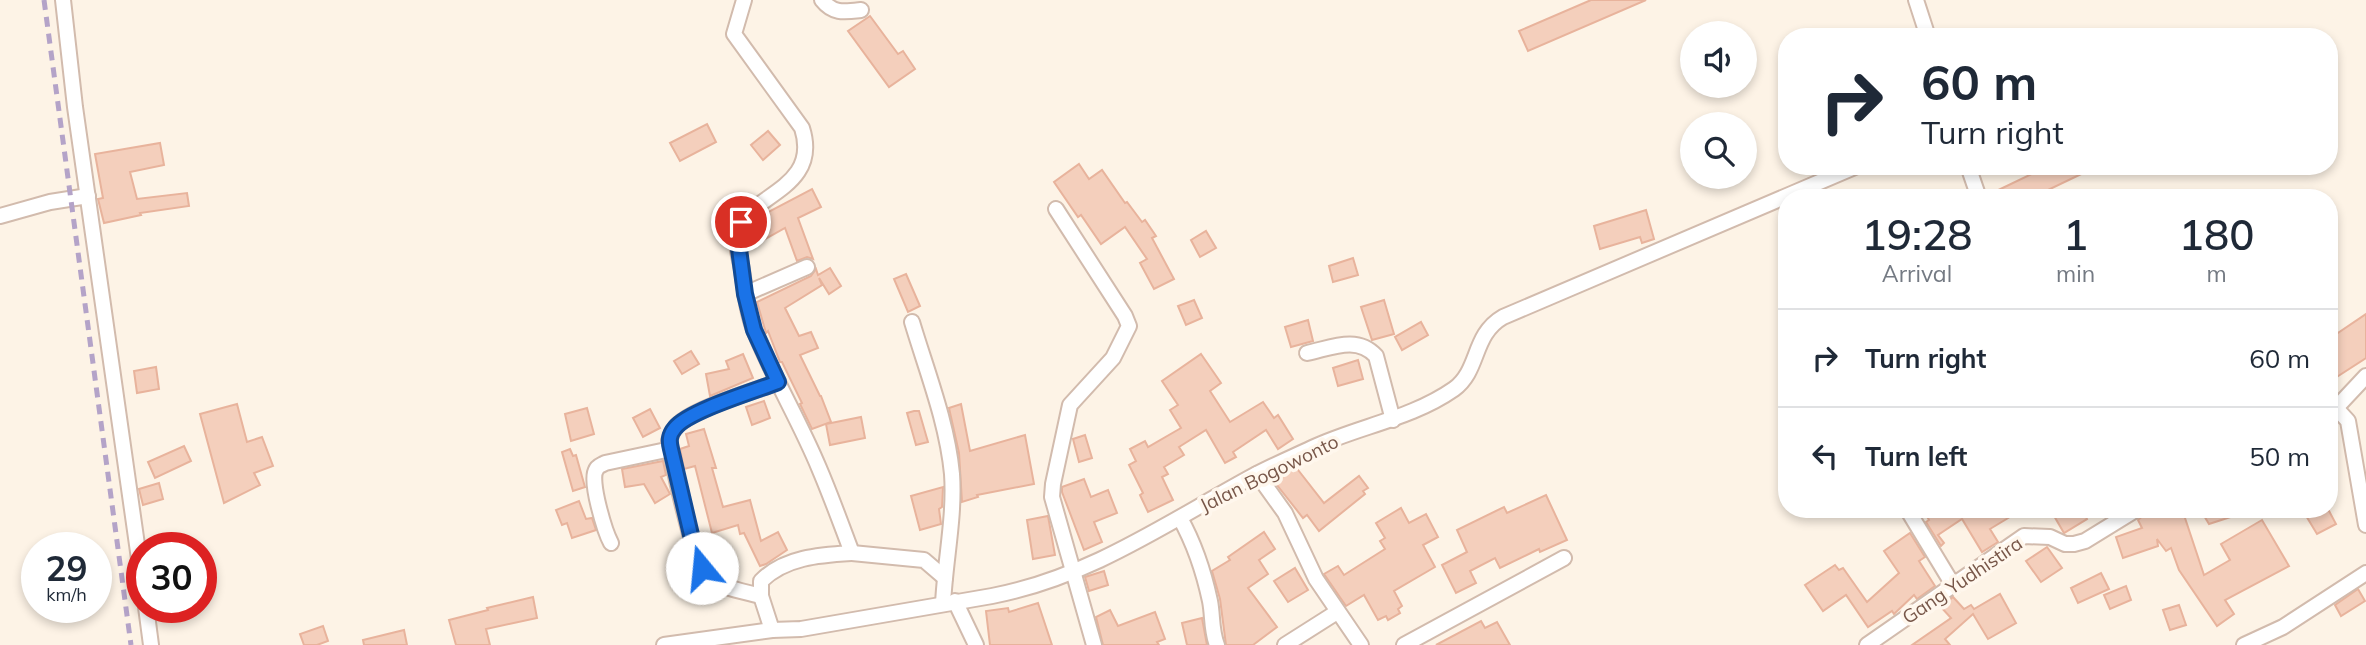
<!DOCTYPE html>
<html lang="en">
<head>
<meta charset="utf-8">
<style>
  :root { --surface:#fff; --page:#f2f2f3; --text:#1f2937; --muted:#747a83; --line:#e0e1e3 }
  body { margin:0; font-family:Mulish,sans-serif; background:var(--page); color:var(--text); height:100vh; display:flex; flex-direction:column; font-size:26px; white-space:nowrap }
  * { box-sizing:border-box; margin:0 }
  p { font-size:23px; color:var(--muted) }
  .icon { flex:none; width:38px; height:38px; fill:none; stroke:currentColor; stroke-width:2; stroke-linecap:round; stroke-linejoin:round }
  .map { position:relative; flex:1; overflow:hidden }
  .side { position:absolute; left:1778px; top:189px; width:560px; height:329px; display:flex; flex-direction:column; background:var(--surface); border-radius:28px; box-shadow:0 4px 10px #0003 }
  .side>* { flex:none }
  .guide { position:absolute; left:1778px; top:28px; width:560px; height:147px; border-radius:28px; box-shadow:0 4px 10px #0003; background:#fff; color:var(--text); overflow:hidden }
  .tools { position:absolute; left:1680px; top:21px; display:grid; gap:14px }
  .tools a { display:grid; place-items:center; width:77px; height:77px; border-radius:50%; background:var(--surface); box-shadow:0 4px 10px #0003; font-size:35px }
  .speed { position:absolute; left:21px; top:532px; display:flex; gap:14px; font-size:35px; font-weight:700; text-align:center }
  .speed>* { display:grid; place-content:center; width:91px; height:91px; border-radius:50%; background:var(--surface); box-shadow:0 4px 10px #0003; line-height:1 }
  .speed small { font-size:18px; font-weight:400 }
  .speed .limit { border:10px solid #d22; background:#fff; color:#111 }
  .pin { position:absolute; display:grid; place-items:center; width:60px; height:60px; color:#fff; margin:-30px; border:4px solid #fff; border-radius:50%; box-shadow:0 2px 7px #0007 }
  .me { position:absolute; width:77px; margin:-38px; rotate:343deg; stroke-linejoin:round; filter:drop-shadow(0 0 5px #0008) }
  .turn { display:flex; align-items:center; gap:24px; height:147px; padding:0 28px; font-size:32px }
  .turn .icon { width:91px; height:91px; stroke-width:2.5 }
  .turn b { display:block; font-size:49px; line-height:60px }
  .eta { display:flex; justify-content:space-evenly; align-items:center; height:119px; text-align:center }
  .eta b { font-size:42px; font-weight:600; line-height:49px }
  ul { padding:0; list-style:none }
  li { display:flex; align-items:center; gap:21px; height:98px; padding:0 28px; border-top:2px solid var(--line) }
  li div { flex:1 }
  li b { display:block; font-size:26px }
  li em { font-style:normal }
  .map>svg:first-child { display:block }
  .building { fill:#f4cfbc; stroke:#e8b39c; stroke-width:2 }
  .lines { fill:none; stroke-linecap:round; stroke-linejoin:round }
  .street-casing { stroke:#d2bbad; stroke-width:18 }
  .street { stroke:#fff; stroke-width:14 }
  .rail { stroke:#b4a3c8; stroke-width:5; stroke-dasharray:10 7; stroke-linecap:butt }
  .route-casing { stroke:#114b97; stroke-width:18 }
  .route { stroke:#1a73e8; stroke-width:12 }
  .labels { text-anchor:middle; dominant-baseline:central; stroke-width:7; stroke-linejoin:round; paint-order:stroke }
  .street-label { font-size:19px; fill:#785749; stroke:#fff7ed }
</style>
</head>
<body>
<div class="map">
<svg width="2366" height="645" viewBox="0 0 2366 645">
  <rect width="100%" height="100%" fill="#fdf3e6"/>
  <!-- building -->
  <g class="building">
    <path d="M1591,0H1646L1528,51L1519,31Z"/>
    <path d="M870,16L898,54L903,51L915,69L889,87L848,31Z"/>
    <path d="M707,124L716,142L680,161L670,143Z"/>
    <path d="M768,131L780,145L763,160L751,145Z"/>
    <path d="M160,143L164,165L130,172L137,199L187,193L189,206L140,213L141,215L104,223L98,199L103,198L95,154Z"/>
    <path d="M1079,164L1089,179L1102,170L1125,203L1127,202L1142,222L1145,220L1156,236L1152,238L1174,279L1154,289L1140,263L1147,259L1125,227L1101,244L1081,215L1078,217L1054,182Z"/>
    <path d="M2048,166H2098L2031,198H1988V195Z"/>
    <path d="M812,189L821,207L798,218L813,259L807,257L797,261L785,228L760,242L751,225L759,217Z"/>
    <path d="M1646,210L1654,239L1642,243L1640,237L1600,249L1594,226Z"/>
    <path d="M1206,231L1216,248L1200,257L1191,240Z"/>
    <path d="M1353,258L1358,275L1333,282L1329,266Z"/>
    <path d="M830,268L841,286L829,294L819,278L822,285L785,308L799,336L811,332L818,348L800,355L820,396H821L831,422L812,429L800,404L802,403L782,362H780L768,331L766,333L757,302L811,276L816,269L818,275Z"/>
    <path d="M906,274L920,306L908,312L894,279Z"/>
    <path d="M1194,300L1202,318L1186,325L1178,306Z"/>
    <path d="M1384,300L1394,334L1372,340L1361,307Z"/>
    <path d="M2366,314V358L2329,382V339Z"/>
    <path d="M1308,320L1313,341L1291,347L1285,327Z"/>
    <path d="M1421,322L1428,335L1402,350L1395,337Z"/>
    <path d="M691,351L699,364L682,374L674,361Z"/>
    <path d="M743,354L753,378L710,396L706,374L729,369L726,361Z"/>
    <path d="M1201,354L1221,383L1210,391L1230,422L1263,402L1274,418L1278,415L1293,439L1278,449L1266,430L1233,452L1236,457L1225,463L1206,430L1179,447L1184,455L1164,467L1168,474L1162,477L1173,500L1148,512L1140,495L1143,493L1129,465L1136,461L1130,449L1145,441L1148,447L1181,428L1170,410L1178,405L1162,381Z"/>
    <path d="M1358,360L1363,379L1338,386L1333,368Z"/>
    <path d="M156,367L159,389L137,393L134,371Z"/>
    <path d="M764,401L770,418L752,425L746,407Z"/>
    <path d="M237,404L247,442L262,437L273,466L254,473L260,485L224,503L200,414Z"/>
    <path d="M961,404L970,451L1025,435L1034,484L977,495L978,497L962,502L959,453L949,408Z"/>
    <path d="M587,408L594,434L571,441L565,414Z"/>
    <path d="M650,409L660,428L643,437L633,418Z"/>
    <path d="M914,411H919L928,442L916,445L907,413Z"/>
    <path d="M861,417L865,438L830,445L826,424Z"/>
    <path d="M704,429L716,468H712L723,507L750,500L761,541L778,532L787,550L766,564L760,566L744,533L740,534L738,525L712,533L695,466L684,469L680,449L689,446L686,434Z"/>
    <path d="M1085,435L1092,458L1079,462L1073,439Z"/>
    <path d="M184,446L191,461L155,478L148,462Z"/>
    <path d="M570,449L573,456L576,455L585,487L573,491L562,452Z"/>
    <path d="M663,461L666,475L661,477L670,494L655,503L644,484L625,487L622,469Z"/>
    <path d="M1295,466L1324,503L1359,476L1368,488L1363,491L1365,494L1319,531L1307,515L1303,518L1273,480Z"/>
    <path d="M1084,479L1091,497L1108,490L1117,513L1094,522L1102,542L1084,550L1062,492V487Z"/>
    <path d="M159,483L163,499L143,505L139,489Z"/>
    <path d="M943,487L942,507L939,509L941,524L920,530L911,496Z"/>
    <path d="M1546,495L1567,540L1540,552L1539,549L1500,568L1495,558L1470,571L1476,583L1456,593L1442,565L1467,552L1457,530L1504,507L1507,513Z"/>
    <path d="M579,501L586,519L592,518L596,530L572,538L567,523L562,525L556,510Z"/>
    <path d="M1401,508L1409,523L1426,514L1438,537L1423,545L1435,567L1394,591L1402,606L1398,609L1400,613L1388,620L1386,616L1378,620L1364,595L1346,606L1324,574L1338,566L1344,575L1385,549L1380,541L1385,538L1376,523Z"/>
    <path d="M1923,509H2023L1990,529L1998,542L1982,552L1962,519L1938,535L1944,543L1941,546L1926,522L1929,520Z"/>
    <path d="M2050,509H2082L2087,519L2064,533Z"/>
    <path d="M2147,509H2182L2204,575L2230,560L2221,544L2262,520L2289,566L2225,600L2234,614L2217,626L2179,570L2171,548L2166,551L2157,539L2158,546L2123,558L2116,537L2142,528L2138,520L2145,514Z"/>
    <path d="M2200,509H2246V512L2209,524Z"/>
    <path d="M2314,509H2328L2336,524L2317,534L2305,514Z"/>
    <path d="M1048,516L1055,555L1033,559L1027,520Z"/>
    <path d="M1264,532L1275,549L1259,560L1268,574L1248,588L1277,627L1253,645H1226L1220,599L1212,571L1230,560L1228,557Z"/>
    <path d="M1910,533L1925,557L1919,561L1935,586L1917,599L1914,595L1894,614L1892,611L1868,627L1846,595L1823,611L1805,585L1835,565L1839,570L1843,568L1867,602L1899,573L1884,551Z"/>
    <path d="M2047,547L2062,568L2041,582L2026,561Z"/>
    <path d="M1295,568L1308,590L1288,602L1274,581Z"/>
    <path d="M1104,571L1108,585L1089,591L1085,577Z"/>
    <path d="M2101,573L2109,589L2078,603L2071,588Z"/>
    <path d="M2126,586L2131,600L2110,609L2104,595Z"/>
    <path d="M2358,589L2365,601L2341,616L2335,605Z"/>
    <path d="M2000,594L2016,623L1988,639L1973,614L1945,639L1950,645H1912L1951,618L1941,607L1953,597L1964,609L1971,605L1974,609Z"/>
    <path d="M533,597L537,618L486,629L490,645H456L449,620L488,610L487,608Z"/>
    <path d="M1038,603L1052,645H990L986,611L1008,608L1009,612Z"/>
    <path d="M2179,605L2186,625L2170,630L2163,610Z"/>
    <path d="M1110,610L1118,626L1155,612L1165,639L1157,642L1159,645H1103L1096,617Z"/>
    <path d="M1202,618L1207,645H1187L1182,623Z"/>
    <path d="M1481,621L1485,628L1497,622L1510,645H1436Z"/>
    <path d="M323,626L328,641L317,645H304L300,634Z"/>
    <path d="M404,630L407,645H364L363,640Z"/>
  </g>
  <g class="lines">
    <defs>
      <g id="street">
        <path d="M63,0L75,107L142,580"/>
        <path d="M744,0L734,34L802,128C822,191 744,195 737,233C735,244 740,258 742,270C745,290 747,313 755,332C774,379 800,422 819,468C831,496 841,524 852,553C820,555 785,557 761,581V596L772,630"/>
        <path d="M822,0C833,14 844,12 861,10"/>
        <path d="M1916,0L1928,37"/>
        <path d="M1968,166L1979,198"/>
        <path d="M1056,209L1125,316L1129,326L1113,358L1070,405L1053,484L1052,497L1094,645"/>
        <path d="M0,216L50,202L88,196"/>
        <path d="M745,294L807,267"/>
        <path d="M912,322C927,372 947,422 952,474C955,517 945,561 943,604"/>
        <path d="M1307,353C1331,348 1357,335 1376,356L1393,420"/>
        <path d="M2336,408L2366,376"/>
        <path d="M2329,409L2336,408L2348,421L2366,525"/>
        <path d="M1257,474L1285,513L1316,579L1361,645"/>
        <path d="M1907,509L1953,585"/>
        <path d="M1180,518C1194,543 1204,573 1210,601C1213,616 1211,630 1217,645"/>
        <path d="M611,543C605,532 589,480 596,470C597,466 602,465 605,463L671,449"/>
        <path d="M852,553L924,560L945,578"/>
        <path d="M761,596C747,592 715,587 706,576C693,560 673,464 669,441C671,433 674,427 681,422C705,405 749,393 778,382"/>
        <path d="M955,601L976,645"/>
        <path d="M146,607L151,645"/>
        <path d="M664,645L772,630L801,629L992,596C1091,577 1168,522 1255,475C1274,465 1293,457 1312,448C1359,426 1411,419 1454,389C1480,370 1472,335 1503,317L1857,166"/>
        <path d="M1285,645L1337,612"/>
        <path d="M1404,645L1564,558"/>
        <path d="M1867,645L2024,536L2050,537L2065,544H2074L2085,541L2137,509"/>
        <path d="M2244,645L2283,627L2366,573"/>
      </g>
    </defs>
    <!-- street casing -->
    <use href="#street" class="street-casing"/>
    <!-- street -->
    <use href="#street" class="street"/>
    <!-- rail -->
    <path class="rail" d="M44,0L131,645"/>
  </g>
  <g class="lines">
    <defs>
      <path id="route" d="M702,568L695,552L671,449C669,441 669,435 675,428C688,411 755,391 778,382L754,330L745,294L737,234L741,222"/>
    </defs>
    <!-- route casing -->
    <use href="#route" class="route-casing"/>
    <!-- route -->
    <use href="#route" class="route"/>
  </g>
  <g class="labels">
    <!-- street labels -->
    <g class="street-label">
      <text transform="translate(1269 473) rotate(-26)">Jalan Bogowonto</text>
      <text transform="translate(1962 580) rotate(-34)">Gang Yudhistira</text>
    </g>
  </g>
</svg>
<div class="tools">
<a><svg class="icon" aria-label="sound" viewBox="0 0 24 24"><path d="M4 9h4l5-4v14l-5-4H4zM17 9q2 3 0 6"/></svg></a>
<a><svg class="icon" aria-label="search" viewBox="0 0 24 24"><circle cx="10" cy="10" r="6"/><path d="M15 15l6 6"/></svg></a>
</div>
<div class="speed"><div>29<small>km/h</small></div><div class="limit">30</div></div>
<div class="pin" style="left:741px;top:222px;background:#d93025"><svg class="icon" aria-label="arrive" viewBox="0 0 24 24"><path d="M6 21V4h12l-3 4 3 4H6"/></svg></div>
<svg class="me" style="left:702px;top:568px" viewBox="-20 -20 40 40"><circle r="19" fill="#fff"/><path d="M0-13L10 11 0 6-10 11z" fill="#1a73e8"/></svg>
<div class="guide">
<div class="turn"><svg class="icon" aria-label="right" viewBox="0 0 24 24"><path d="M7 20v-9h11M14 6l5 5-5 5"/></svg><div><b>60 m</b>Turn right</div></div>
</div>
<section class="side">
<div class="eta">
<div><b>19:28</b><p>Arrival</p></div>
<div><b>1</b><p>min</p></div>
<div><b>180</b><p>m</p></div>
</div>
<ul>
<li><svg class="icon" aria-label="right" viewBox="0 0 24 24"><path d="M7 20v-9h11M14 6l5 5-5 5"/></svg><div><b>Turn right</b></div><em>60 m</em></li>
<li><svg class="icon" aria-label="left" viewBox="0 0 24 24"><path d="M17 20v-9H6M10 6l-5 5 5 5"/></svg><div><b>Turn left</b></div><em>50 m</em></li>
</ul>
</section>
</div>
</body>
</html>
